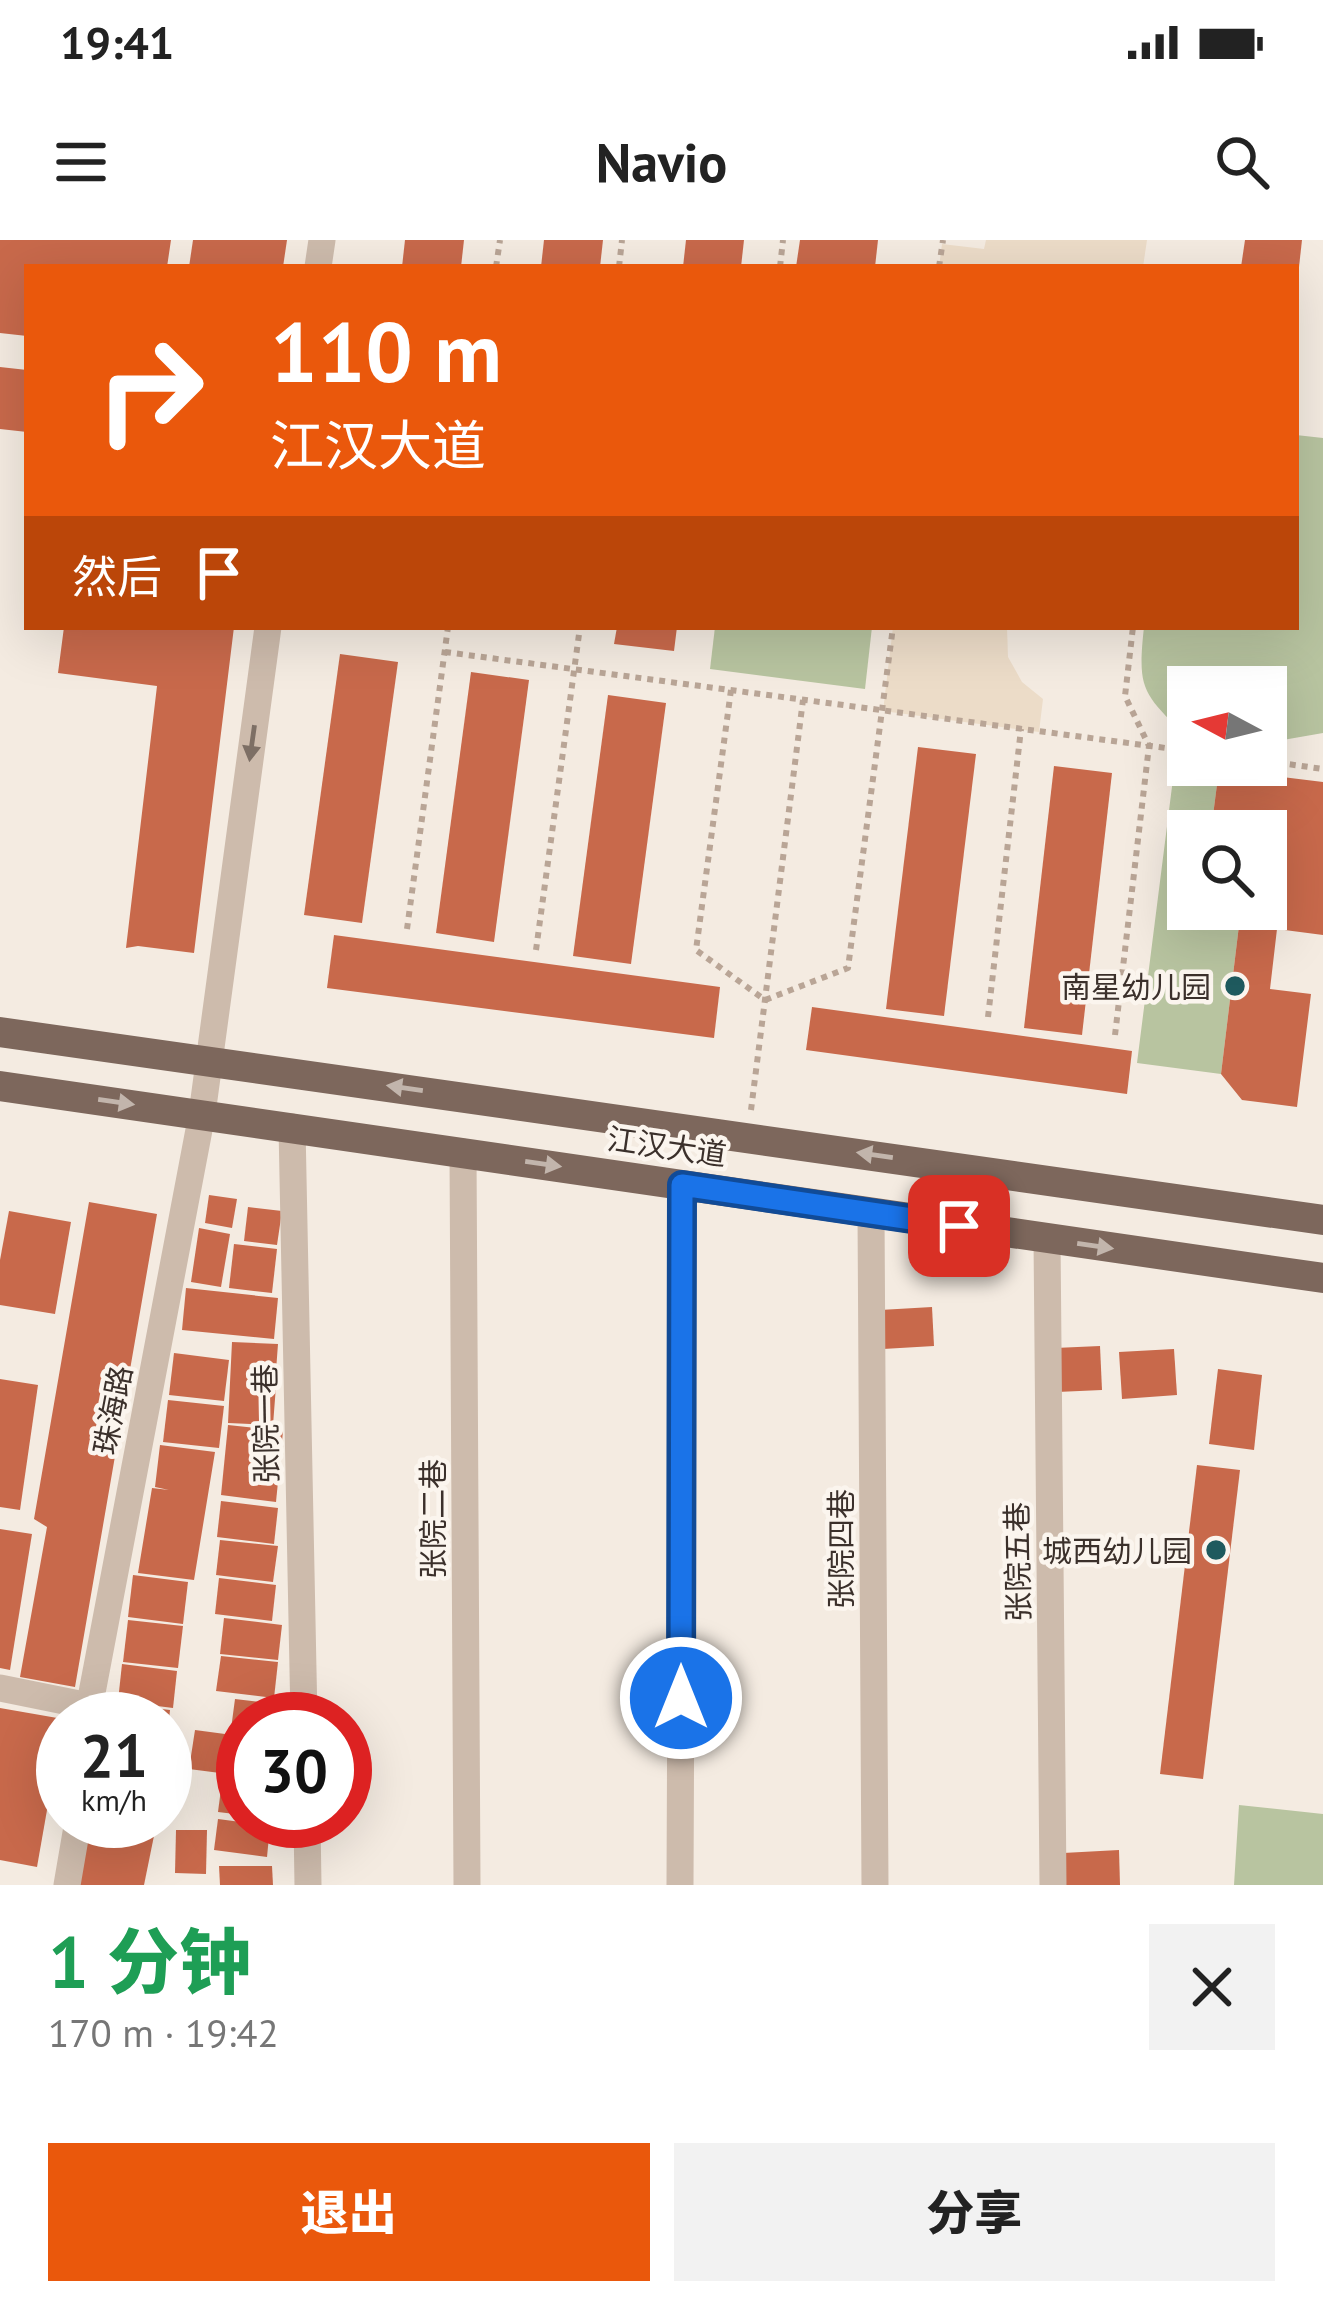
<!DOCTYPE html>
<html lang="zh">
<head>
<meta charset="utf-8">
<style>
  :root { --surface:#fff; --page:#f2f2f2; --text:#222; --muted:#767676; --accent:#ea580c }
  body { margin:0; font-family:"PT Sans","Noto Sans SC",sans-serif; background:var(--page); color:var(--text); height:100vh; display:flex; flex-direction:column; font-size:45px; white-space:nowrap }
  * { box-sizing:border-box; margin:0 }
  p { font-size:39px; color:var(--muted) }
  .icon { flex:none; width:66px; height:66px; fill:none; stroke:currentColor; stroke-width:2; stroke-linecap:round; stroke-linejoin:round }
  .map { position:relative; height:1645px; overflow:hidden }
  .drawer { display:flex; flex-direction:column; background:var(--surface); flex:1 }
  .drawer>* { flex:none }
  .banner { position:absolute; left:24px; top:24px; width:1275px; height:366px; border-radius:0px; box-shadow:0 12px 48px #0002; background:#ea580c; color:#fff; overflow:hidden }
  .needle { width:78px; rotate:277deg }
  .tools { position:absolute; left:1167px; top:426px; display:grid; gap:24px }
  .tools a { display:grid; place-items:center; width:120px; height:120px; border-radius:0px; background:var(--surface); box-shadow:0 12px 48px #0002; font-size:60px }
  .speed { position:absolute; left:36px; top:1452px; display:flex; gap:24px; font-size:60px; font-weight:700; text-align:center }
  .speed>* { display:grid; place-content:center; width:156px; height:156px; border-radius:50%; background:var(--surface); box-shadow:0 12px 48px #0002; line-height:1 }
  .speed small { font-size:30px; font-weight:400 }
  .speed .limit { border:18px solid #d22; background:#fff; color:#111 }
  .pin { position:absolute; display:grid; place-items:center; width:102px; height:102px; color:#fff; margin:-51px; border-radius:24px; box-shadow:0 6px 18px #0006 }
  .me { position:absolute; width:132px; margin:-66px; rotate:0deg; stroke-linejoin:round; filter:drop-shadow(0 0 9px #0008) }
  .turn { display:flex; align-items:center; gap:42px; height:252px; padding:0 48px; font-size:54px }
  .turn .icon { width:156px; height:156px; stroke-width:2.5 }
  .turn b { display:block; font-size:84px; line-height:102px }
  .then { display:flex; align-items:center; height:114px; padding:0 48px; background:#0003; gap:24px; font-size:45px }
  .round { display:grid; place-items:center; flex:none; width:126px; height:126px; border-radius:0px; background:var(--page) }
  .headline { display:flex; align-items:center; justify-content:space-between; height:204px; padding:0 48px }
  h1 { font-size:72px; font-weight:800; line-height:90px; color:#1e9e55 }
  .primary-button { display:flex; gap:24px; margin-top:auto; padding:24px 48px }
  .primary-button a { flex:1; height:138px; border-radius:0px; background:var(--accent); color:#fff; font-size:48px; font-weight:800; line-height:138px; text-align:center }
  .primary-button a+a { background:var(--page); color:var(--text) }
  .status { display:flex; justify-content:space-between; align-items:center; height:84px; padding:0 60px; background:var(--surface); direction:ltr }
  .status svg { height:33px; fill:currentColor }
  header { display:flex; justify-content:space-between; align-items:center; height:156px; padding:0 48px; background:var(--surface); font-size:54px; font-weight:800 }
  .map>svg:first-child { display:block }
  .green { fill:#b8c4a0 }
  .plaza { fill:#ecdcc8 }
  .building { fill:#c8694b }
  .lines { fill:none; stroke-linecap:round; stroke-linejoin:round }
  .path { stroke:#b9a596; stroke-width:6; stroke-dasharray:6 6; stroke-linecap:butt }
  .minor { stroke:#cdbbac; stroke-width:27 }
  .primary { stroke:#7d675c; stroke-width:30 }
  .oneway { fill:#7d6f65 }
  .oneway2 { fill:#c2b5ac }
  .route-casing { stroke:#114b97; stroke-width:30 }
  .route { stroke:#1a73e8; stroke-width:21 }
  .poi-dot { fill:#1f5a5e; stroke:#fbf5ee; stroke-width:4.5 }
  .labels { text-anchor:middle; dominant-baseline:central; stroke-width:9; stroke-linejoin:round; paint-order:stroke }
  .poi-label { font-size:30px; fill:#3b302b; stroke:#fbf5ee; text-anchor:end }
  .street-label { font-size:30px; fill:#3b302b; stroke:#fbf5ee }
</style>
</head>
<body>
<div class="status"><b>19:41</b><svg viewBox="0 0 49 12"><path d="M0 12V9h3v3zM5 12V6h3v6zM10 12V3h3v9zM15 12V0h3v12zM26 1h20v11H26zM47 4h2v5h-2z"/></svg></div>
<header><svg class="icon" aria-label="menu" viewBox="0 0 24 24"><path d="M4 6h16M4 12h16M4 18h16"/></svg>Navio<svg class="icon" aria-label="search" viewBox="0 0 24 24"><circle cx="10" cy="10" r="6"/><path d="M15 15l6 6"/></svg></header>
<div class="map">
<svg width="1323" height="1645" viewBox="0 0 1323 1645">
  <rect width="100%" height="100%" fill="#f4ebe1"/>
  <!-- green -->
  <g class="green">
    <path d="M1296,195L1323,198V493L1266,503V447H1188V498C1143,453 1137,451 1144,387H1296Z"/>
    <path d="M715,387H872L865,449L710,429Z"/>
    <path d="M1175,523L1219,529L1211,591H1188V669H1241L1221,834L1137,823Z"/>
    <path d="M1239,1565L1323,1574V1645H1234Z"/>
  </g>
  <!-- plaza -->
  <g class="plaza">
    <path d="M986,0H1147L1143,27H939L942,4L984,9Z"/>
    <path d="M893,387H1007L1008,417L1022,442L1043,459L1039,492L883,471Z"/>
  </g>
  <!-- building -->
  <g class="building">
    <path d="M0,0H171L167,27H27V96L0,93Z"/>
    <path d="M193,0H287L283,27H189Z"/>
    <path d="M405,0H464L461,27H402Z"/>
    <path d="M544,0H603L600,27H541Z"/>
    <path d="M686,0H744L741,27H683Z"/>
    <path d="M800,0H878L875,27H796Z"/>
    <path d="M1245,0H1302L1299,27H1241Z"/>
    <path d="M0,127L27,130V192L0,189Z"/>
    <path d="M64,387H234L194,713L138,706L126,708L157,446L58,433Z"/>
    <path d="M617,387H677L674,411L614,404Z"/>
    <path d="M340,414L398,422L362,683L304,675Z"/>
    <path d="M471,432L529,440L494,702L436,693Z"/>
    <path d="M608,455L666,463L631,724L573,716Z"/>
    <path d="M918,507L976,514L944,776L886,769Z"/>
    <path d="M1054,526L1112,533L1082,795L1024,788Z"/>
    <path d="M1219,529L1323,542V695L1277,689L1270,749L1311,754L1297,867L1242,860L1221,834L1241,669H1266V591H1211Z"/>
    <path d="M334,695L720,747L714,798L327,748Z"/>
    <path d="M812,767L1132,811L1127,854L806,810Z"/>
    <path d="M209,955L237,959L232,988L205,983Z"/>
    <path d="M89,962L157,974L75,1447L20,1437L47,1287L34,1279Z"/>
    <path d="M248,967L282,971L277,1005L244,1001Z"/>
    <path d="M9,971L71,982L55,1074L0,1065V1020Z"/>
    <path d="M199,988L230,994L221,1047L191,1042Z"/>
    <path d="M234,1004L277,1009L272,1053L229,1048Z"/>
    <path d="M186,1048L278,1058L274,1099L182,1090Z"/>
    <path d="M932,1067L934,1106L883,1109L880,1070Z"/>
    <path d="M232,1102L278,1104L275,1144H257L276,1146L273,1185L228,1183Z"/>
    <path d="M1100,1106L1102,1150L1057,1152L1055,1108Z"/>
    <path d="M1174,1109L1177,1155L1122,1159L1119,1112Z"/>
    <path d="M174,1113L229,1120L224,1161L169,1155Z"/>
    <path d="M1218,1129L1262,1135L1254,1210L1209,1204Z"/>
    <path d="M0,1139L38,1145L20,1270L0,1267Z"/>
    <path d="M168,1160L224,1166L219,1208L163,1202Z"/>
    <path d="M228,1185L283,1191L276,1262L221,1255Z"/>
    <path d="M160,1205L215,1212L194,1340L138,1333L152,1248L169,1250L155,1247Z"/>
    <path d="M1197,1225L1240,1230L1203,1539L1160,1534Z"/>
    <path d="M221,1261L278,1268L274,1304L217,1297Z"/>
    <path d="M0,1289L32,1294L10,1430L0,1428Z"/>
    <path d="M220,1300L278,1306L273,1342L216,1335Z"/>
    <path d="M133,1335L188,1342L183,1384L128,1377Z"/>
    <path d="M219,1338L276,1345L272,1381L215,1374Z"/>
    <path d="M224,1378L282,1385L278,1420L220,1414Z"/>
    <path d="M128,1380L183,1386L178,1428L123,1422Z"/>
    <path d="M221,1416L278,1422L274,1458L216,1451Z"/>
    <path d="M122,1424L177,1431L173,1468L118,1461Z"/>
    <path d="M235,1459L278,1464L276,1479H243V1537L225,1534Z"/>
    <path d="M113,1463L170,1470L168,1490L165,1479H111Z"/>
    <path d="M0,1468L63,1479L37,1627L0,1620Z"/>
    <path d="M195,1490L225,1494L220,1533L189,1529Z"/>
    <path d="M222,1541L243,1544V1575L218,1572Z"/>
    <path d="M218,1579L270,1586L267,1617L214,1610Z"/>
    <path d="M89,1581H157L144,1645H79Z"/>
    <path d="M176,1590H207L206,1634L175,1633Z"/>
    <path d="M1119,1610L1120,1645H1064L1063,1613Z"/>
    <path d="M219,1626H272L273,1645H220Z"/>
  </g>
  <g class="lines">
    <!-- path -->
    <g class="path">
      <path d="M496,27L500,0"/>
      <path d="M619,27L622,0"/>
      <path d="M780,27L783,0"/>
      <path d="M939,27L943,0"/>
      <path d="M445,412L1188,511"/>
      <path d="M731,450L696,710L765,760L848,728L893,387"/>
      <path d="M1266,521L1323,529"/>
      <path d="M407,689L448,387"/>
      <path d="M536,710L580,387"/>
      <path d="M988,777L1021,489"/>
      <path d="M1115,795L1149,506L1125,456L1133,387"/>
      <path d="M751,870L803,460"/>
    </g>
    <!-- minor -->
    <g class="minor">
      <path d="M318,27L322,0"/>
      <path d="M292,887L304,1479"/>
      <path d="M463,912L467,1645"/>
      <path d="M871,973L875,1645"/>
      <path d="M1047,999L1053,1645"/>
      <path d="M0,1448L99,1468"/>
      <path d="M87,1479L202,874L268,387"/>
      <path d="M307,1581L308,1645"/>
      <path d="M67,1645L78,1581"/>
      <path d="M680,1645L683,945"/>
    </g>
    <!-- primary -->
    <g class="primary">
      <path d="M0,792L1323,980"/>
      <path d="M0,846L1323,1038"/>
    </g>
  </g>
  <!-- one-way arrows -->
  <defs><path id="oneway-solid" d="M-6-.8H1V-3.2L6.5 0L1 3.2V.8H-6Z" transform="scale(3)"/></defs>
  <use class="oneway" href="#oneway-solid" transform="translate(252 503) rotate(98)"/>
  <g class="oneway2">
    <use href="#oneway-solid" transform="translate(405 848) rotate(-172)"/>
    <use href="#oneway-solid" transform="translate(116 862) rotate(8)"/>
    <use href="#oneway-solid" transform="translate(875 915) rotate(-172)"/>
    <use href="#oneway-solid" transform="translate(543 924) rotate(8)"/>
    <use href="#oneway-solid" transform="translate(1095 1006) rotate(8)"/>
  </g>
  <g class="lines">
    <defs>
      <path id="route" d="M681,1458L682,945L959,986"/>
    </defs>
    <!-- route casing -->
    <use href="#route" class="route-casing"/>
    <!-- route -->
    <use href="#route" class="route"/>
  </g>
  <!-- markers -->
  <g class="poi-dot">
    <circle cx="1235" cy="746" r="12"/>
    <circle cx="1216" cy="1310" r="12"/>
  </g>
  <g class="labels">
    <!-- poi labels -->
    <g class="poi-label">
      <text x="1211" y="746">南星幼儿园</text>
      <text x="1192" y="1310">城西幼儿园</text>
    </g>
    <!-- street labels -->
    <g class="street-label">
      <text transform="translate(667 906) rotate(8)">江汉大道</text>
      <text transform="translate(112 1170) rotate(-79)">珠海路</text>
      <text transform="translate(265 1184) rotate(-91)">张院一巷</text>
      <text transform="translate(432 1279) rotate(-90)">张院二巷</text>
      <text transform="translate(840 1309) rotate(-90)">张院四巷</text>
      <text transform="translate(1017 1322) rotate(-91)">张院五巷</text>
    </g>
  </g>
</svg>
<div class="tools">
<a><svg class="needle" viewBox="-14 -14 28 28"><path d="M0-13l5 13h-10z" fill="#e53935"/><path d="M0 13l5-13h-10z" fill="#767676"/></svg></a>
<a><svg class="icon" aria-label="search" viewBox="0 0 24 24"><circle cx="10" cy="10" r="6"/><path d="M15 15l6 6"/></svg></a>
</div>
<div class="speed"><div>21<small>km/h</small></div><div class="limit">30</div></div>
<div class="pin" style="left:959px;top:986px;background:#d93025"><svg class="icon" aria-label="arrive" viewBox="0 0 24 24"><path d="M6 21V4h12l-3 4 3 4H6"/></svg></div>
<svg class="me" style="left:681px;top:1458px" viewBox="-20 -20 40 40"><circle r="17" fill="#1a73e8" stroke="#fff" stroke-width="3"/><path d="M0-11L8 9 0 5-8 9z" fill="#fff"/></svg>
<div class="banner">
<div class="turn"><svg class="icon" aria-label="right" viewBox="0 0 24 24"><path d="M7 20v-9h11M14 6l5 5-5 5"/></svg><div><b>110 m</b>江汉大道</div></div>
<div class="then">然后<svg class="icon" aria-label="arrive" viewBox="0 0 24 24"><path d="M6 21V4h12l-3 4 3 4H6"/></svg></div>
</div>
</div>
<section class="drawer">
<div class="headline"><div><h1>1 分钟</h1><p>170 m · 19:42</p></div><a class="round"><svg class="icon" aria-label="close" viewBox="0 0 24 24"><path d="M6 6l12 12M18 6L6 18"/></svg></a></div>
<div class="primary-button"><a>退出</a><a>分享</a></div>
</section>
</body>
</html>
